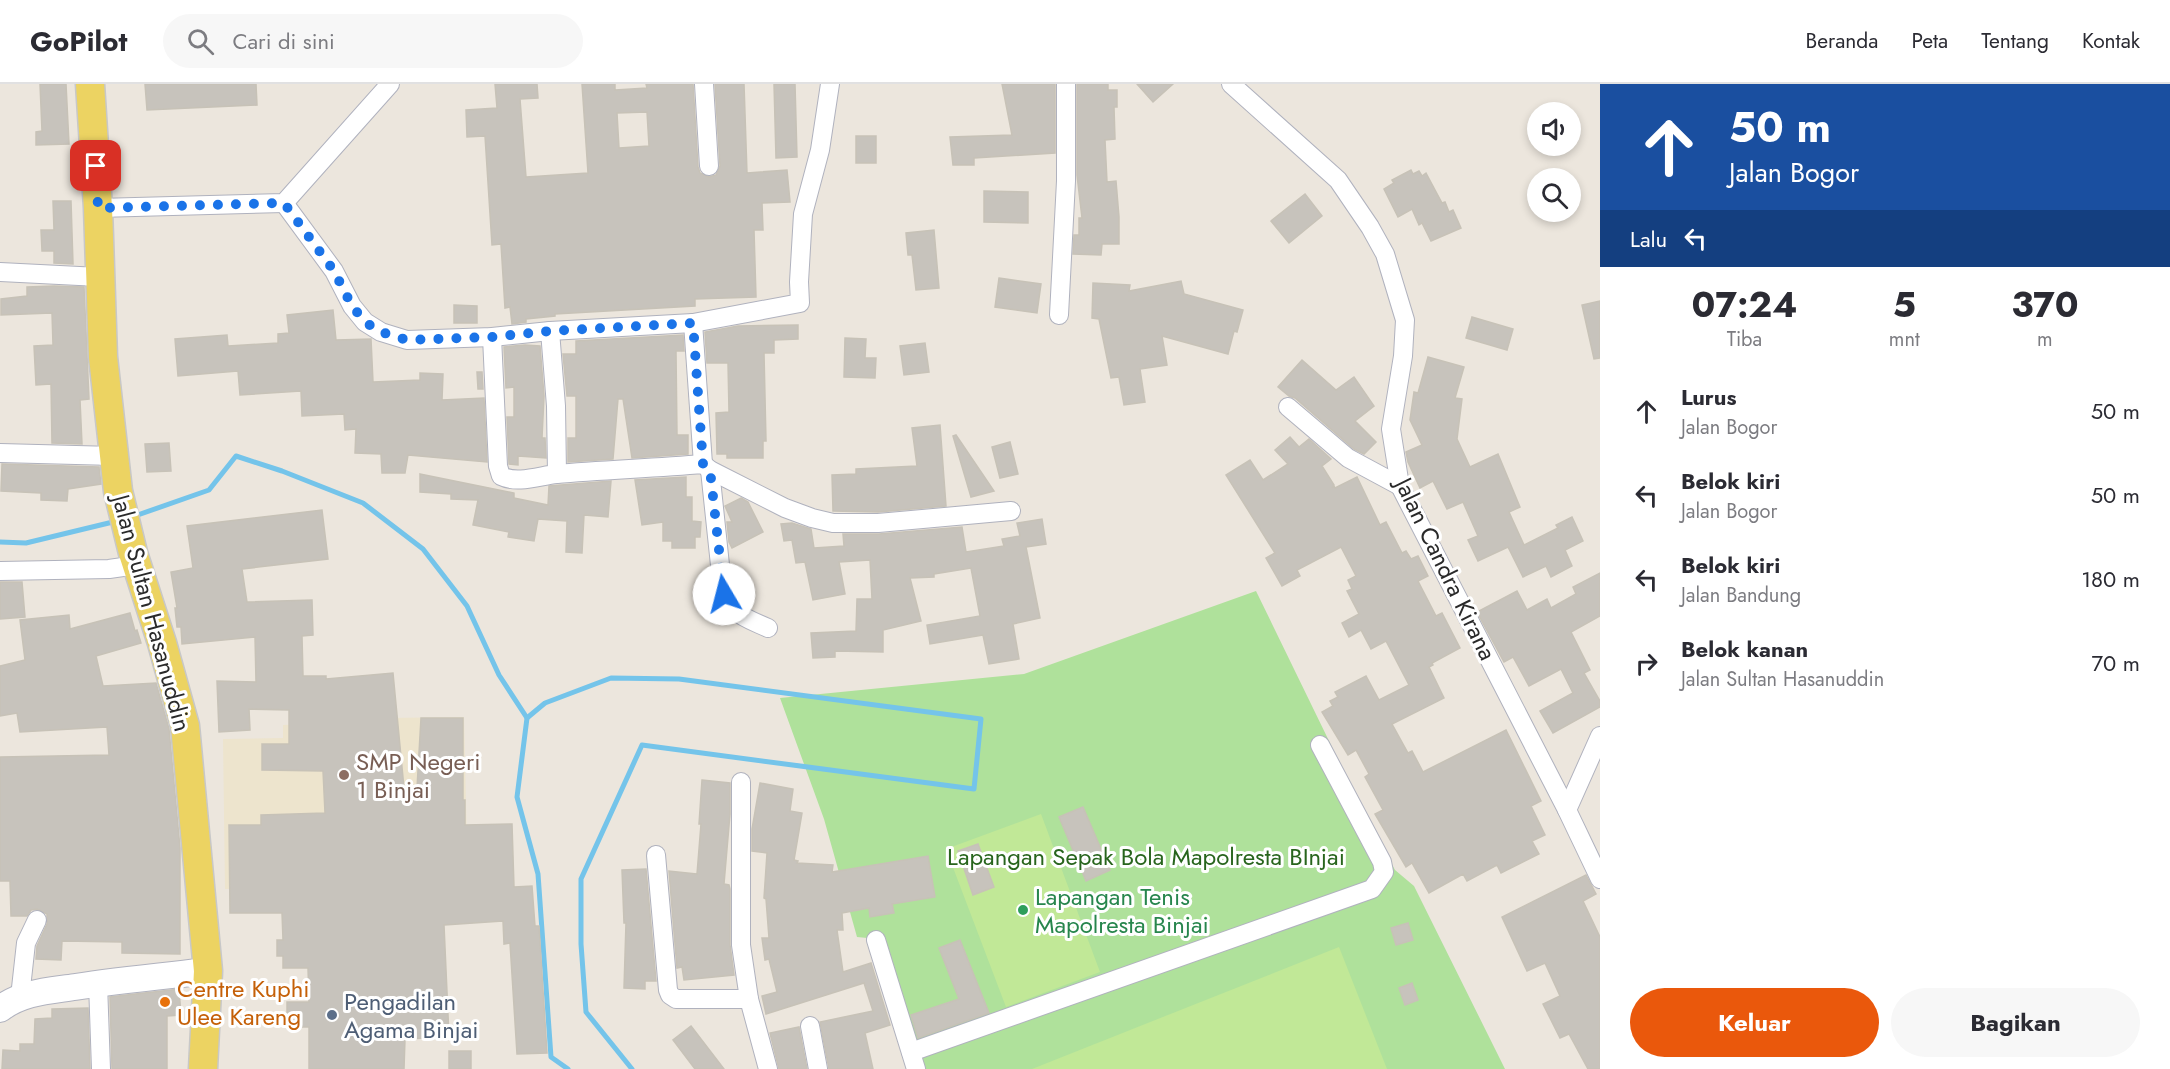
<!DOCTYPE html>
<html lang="id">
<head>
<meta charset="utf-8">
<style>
  :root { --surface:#fff; --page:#f7f7f7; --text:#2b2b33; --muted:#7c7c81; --line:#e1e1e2; --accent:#ea580c }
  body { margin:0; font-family:Jost,sans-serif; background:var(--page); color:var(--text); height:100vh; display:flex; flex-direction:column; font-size:22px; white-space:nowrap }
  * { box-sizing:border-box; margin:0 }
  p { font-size:20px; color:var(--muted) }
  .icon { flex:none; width:33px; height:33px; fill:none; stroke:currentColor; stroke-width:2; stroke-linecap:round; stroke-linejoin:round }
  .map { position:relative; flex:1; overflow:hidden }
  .details { display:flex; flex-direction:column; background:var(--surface); width:570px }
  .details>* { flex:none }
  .guide { background:#1a4fa0; color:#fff; overflow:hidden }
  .tools { position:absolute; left:1527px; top:18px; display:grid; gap:12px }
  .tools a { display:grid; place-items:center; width:54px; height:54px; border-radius:50%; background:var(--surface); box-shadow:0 3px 9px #0003; font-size:30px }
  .pin { position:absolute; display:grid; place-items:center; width:51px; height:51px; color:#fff; margin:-26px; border-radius:12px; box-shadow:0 3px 9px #0006 }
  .me { position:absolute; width:66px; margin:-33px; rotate:352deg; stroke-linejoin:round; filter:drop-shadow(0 0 4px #0008) }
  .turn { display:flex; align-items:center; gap:21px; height:126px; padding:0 30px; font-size:27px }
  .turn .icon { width:78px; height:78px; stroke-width:2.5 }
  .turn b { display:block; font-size:42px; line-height:51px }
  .then { display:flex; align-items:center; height:57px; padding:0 30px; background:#0003; gap:12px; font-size:22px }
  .eta { display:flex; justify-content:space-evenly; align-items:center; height:102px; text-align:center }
  .eta b { font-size:36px; font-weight:700; line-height:42px }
  .primary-button { display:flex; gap:12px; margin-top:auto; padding:12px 30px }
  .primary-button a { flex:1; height:69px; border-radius:36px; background:var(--accent); color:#fff; font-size:24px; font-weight:700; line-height:69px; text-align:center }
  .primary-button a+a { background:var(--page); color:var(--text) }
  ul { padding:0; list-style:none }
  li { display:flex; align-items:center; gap:18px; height:84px; padding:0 30px }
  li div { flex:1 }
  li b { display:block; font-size:22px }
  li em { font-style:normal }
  header { display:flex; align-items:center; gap:36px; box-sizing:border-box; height:84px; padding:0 30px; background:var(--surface); border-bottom:2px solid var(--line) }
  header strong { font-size:28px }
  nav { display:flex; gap:33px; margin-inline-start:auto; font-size:21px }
  .search { width:420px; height:54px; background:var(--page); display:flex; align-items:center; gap:15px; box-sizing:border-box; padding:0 21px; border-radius:33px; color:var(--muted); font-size:22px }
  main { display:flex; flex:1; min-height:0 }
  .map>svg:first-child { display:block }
  .education { fill:#ede4cd }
  .green { fill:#afe19b }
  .pitch { fill:#c1e897 }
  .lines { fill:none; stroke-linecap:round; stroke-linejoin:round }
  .stream { stroke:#74c4ea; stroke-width:5 }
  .building { fill:#c7c3bc; stroke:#c7c2b7; stroke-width:1.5; fill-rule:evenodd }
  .street-casing { stroke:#b0b2be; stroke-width:20 }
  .secondary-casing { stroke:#b0b2be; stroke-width:28 }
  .primary-casing { stroke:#c8c8c8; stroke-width:31 }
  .street { stroke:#fff; stroke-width:18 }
  .secondary { stroke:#fff; stroke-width:26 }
  .primary { stroke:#ecd362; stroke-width:28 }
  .route { stroke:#1a73e8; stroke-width:10; stroke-dasharray:0 18 }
  .education-dot { fill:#8d6e63; stroke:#fff; stroke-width:2 }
  .leisure-dot { fill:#2e9e5b; stroke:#fff; stroke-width:2 }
  .food-dot { fill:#e8710a; stroke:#fff; stroke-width:2 }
  .service-dot { fill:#5c6f8a; stroke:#fff; stroke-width:2 }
  .labels { text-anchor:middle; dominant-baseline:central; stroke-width:6; stroke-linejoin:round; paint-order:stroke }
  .street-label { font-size:24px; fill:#2a2a2a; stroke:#fff }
  .education-label { font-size:24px; fill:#785e54; stroke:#fff; text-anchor:start }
  .park-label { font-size:24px; fill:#28651d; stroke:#fff }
  .leisure-label { font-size:24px; fill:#27864d; stroke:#fff; text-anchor:start }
  .food-label { font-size:24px; fill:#c56008; stroke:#fff; text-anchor:start }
  .service-label { font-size:24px; fill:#4e5e75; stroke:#fff; text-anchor:start }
</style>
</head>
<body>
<header>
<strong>GoPilot</strong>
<div class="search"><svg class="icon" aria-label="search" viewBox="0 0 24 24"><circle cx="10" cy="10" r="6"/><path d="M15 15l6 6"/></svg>Cari di sini</div>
<nav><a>Beranda</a><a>Peta</a><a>Tentang</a><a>Kontak</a></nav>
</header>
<main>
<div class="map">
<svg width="1600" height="985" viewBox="0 0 1600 985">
  <rect width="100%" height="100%" fill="#ece6dd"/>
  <!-- education -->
  <path class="education" d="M464,633L467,764L442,797L225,805L223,655L283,654V641L326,639L386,634Z"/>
  <!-- green -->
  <path class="green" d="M1256,507L1366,733L1395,786L1414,802L1505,985H921L878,855L857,853L824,735L780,614L1024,590Z"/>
  <!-- pitch -->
  <g class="pitch">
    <path d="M1041,730L1100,888L1006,923L946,765Z"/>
    <path d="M1339,863L1387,985H1032Z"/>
  </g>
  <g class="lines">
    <!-- stream -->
    <g class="stream">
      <path d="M132,433L209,406L236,372L282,387L363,419L423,465L467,522L499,591L527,634"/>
      <path d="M0,458L26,459L117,437"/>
      <path d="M568,985L551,973L538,790L517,713L527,634L545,619L611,594L679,595L981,635L974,705L642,661L581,795V860L586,928L632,985"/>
    </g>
  </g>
  <!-- building -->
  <g class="building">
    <path d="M40,0H66L69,60L36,61V48L42,47Z"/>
    <path d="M145,0H256L257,21L147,26Z"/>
    <path d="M495,0H537L538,14L520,15L526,93L588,89L582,0H615V6L647,4L646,0H693L698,83L700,89L709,93L716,91L720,82L715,0H744L747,89L787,86L790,118L762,119L763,146H754L756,213L695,215V222L555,230V232L526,235V238L512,240L510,223L505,224L501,160L492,161L485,52L467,53L466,26L497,24ZM647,28L649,62L619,64L617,29Z"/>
    <path d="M774,0H795L797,73L776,74Z"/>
    <path d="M1002,0H1055V69L974,74V81H953L950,53L1012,51Z"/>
    <path d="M1077,0H1108V6H1117V23H1114L1115,55L1105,56L1107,98L1116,97L1119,133V160H1102L1101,171L1073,170L1074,151H1079V134H1082L1077,91Z"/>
    <path d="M1137,0H1173L1153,18Z"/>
    <rect x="856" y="52" width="20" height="27"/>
    <path d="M1411,86L1413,90L1419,87L1422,92L1426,89L1442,119L1445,118L1449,128L1453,126L1461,144L1431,157L1422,139L1419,141L1412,125L1398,133L1384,105L1394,99L1392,96Z"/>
    <path d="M984,107L1028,108V139L984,138Z"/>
    <path d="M1305,110L1322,132L1289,159L1271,137Z"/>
    <path d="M53,117H71L73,180L54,179V167H42L41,146H54Z"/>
    <path d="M934,146L939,204L916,206L912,171H908L906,149Z"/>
    <path d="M999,194L1041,200L1037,229L995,223Z"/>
    <path d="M1181,197L1184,210L1243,226L1237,248L1234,247L1228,270L1162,252L1167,281L1140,285L1145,318L1124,321L1119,293L1111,294L1099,235L1092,234L1093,199L1130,201L1129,207Z"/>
    <path d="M54,202L84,203L89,315L80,316L82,360L52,359L51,300L36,301L34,262L53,261L52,229L1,231V215L27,212V203Z"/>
    <path d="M1600,217V274L1594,275L1582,221Z"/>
    <path d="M454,221L477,222V239H454Z"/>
    <path d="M333,226L336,256L371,255L373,298L420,296V289L443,290L442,316L484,314L487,378L408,371L405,389H382L381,370L355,369L356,345L345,346L344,330L302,332L301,307L240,311L238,287L178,292L175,255L227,251L228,262L278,259V250L289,249L287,231Z"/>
    <path d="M1472,233L1513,245L1507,266L1466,254Z"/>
    <path d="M798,241V255L774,256V269H764L766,357H763V374H727V370H717L716,329L729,328L728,279H707L705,248L738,242Z"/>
    <path d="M683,251L684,267H676L677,351H688V370L632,374L623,315H618L613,375L568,378V354H576V312H567L563,270H576V257Z"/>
    <path d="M845,254L866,255L865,274H876L875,294L844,293Z"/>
    <path d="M925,259L929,288L904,291L900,262Z"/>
    <path d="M525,261L540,262L544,312L542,354H545L546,374L518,372V381L509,380L507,333H514V303L506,304L504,263Z"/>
    <path d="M1428,273L1464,283L1455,314L1462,315L1457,355L1470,383L1498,370L1520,423L1509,428L1524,461L1558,444L1556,441L1572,433L1583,457L1565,466L1572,482L1551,493L1546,482L1523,493L1508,463L1478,477L1468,456L1478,452L1463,418L1447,425L1433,397L1420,404L1408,378L1406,368L1422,361L1410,336L1414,308L1418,309Z"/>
    <path d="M1302,276L1336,306L1354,293L1374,322L1355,337L1376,358L1364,370L1354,365L1295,314L1289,312L1278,303Z"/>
    <path d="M477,288H482L483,305H478Z"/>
    <path d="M940,341L946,422L878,428L833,427L832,391L856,390V385L917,382L912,344Z"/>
    <path d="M956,351L994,407L971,413L953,352Z"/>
    <path d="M1290,353L1299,363L1309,355L1331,375L1322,382L1334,401L1332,404L1334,402L1335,404L1357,393L1380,441L1386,438L1402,469L1406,467L1411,475L1418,472L1428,492L1418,497L1436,532L1442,529L1460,564L1432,579L1433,581L1429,583L1444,614L1392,640L1408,669L1412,667L1423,688L1506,646L1541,717L1531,722L1545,751L1532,757L1539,770L1501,789L1497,781L1467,797L1463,790L1429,809L1412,779L1406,783L1375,730L1383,726L1365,693L1369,690L1356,666L1348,671L1322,628L1333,622L1330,617L1338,613L1335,608L1366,592L1379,616L1409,601L1386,557L1371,565L1361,546L1349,553L1342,539L1359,530L1347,507L1352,505L1348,496L1356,492L1341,463L1297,486L1300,492L1282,502L1266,474L1275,469L1226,391L1250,376L1263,396L1288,380L1275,366Z"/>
    <path d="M1010,358L1018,390L1000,394L992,363Z"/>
    <path d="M169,359L171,387L147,388L145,360Z"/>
    <path d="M2,380L99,383L101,400L68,405L67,417L41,416V409L1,407Z"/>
    <path d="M420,390L514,409V414L548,421L549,402L611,397L608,433L584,431L582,469L566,468L567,437L538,435L534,457L508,453L509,448L473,441L478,416L451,415V410L420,408Z"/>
    <path d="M686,393V413H692V437L701,438L700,453H695V464H672V457H663V438L642,441L635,396Z"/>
    <path d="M741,414L748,418L763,448L732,464L729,458L727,438H732L725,422Z"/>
    <path d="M322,426L328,475L242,485L247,518L312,516L313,551L302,552L303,592H326V595L393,589L404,704H417L421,634H463V716H465V741L512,740L514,803L532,802L535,842H539L547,969L517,970L510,859L504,860L503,837L444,841L449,953L405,955L404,985H309V943H287V918H309L308,884H283V872H277V856H283L282,829H230L229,741H261V731L325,729L323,687L262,686V660H289V626L249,625L250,646L219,648L217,597L256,598L255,553L182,560L181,543H177L175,524H177L171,488L193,484L187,442Z"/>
    <path d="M1042,435L1046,460L1026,463L1040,534L1013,540L1019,575L989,580L983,551L930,560L927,541L980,532L971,484L934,490V493L910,494L921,537L883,546V568L835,567V573L813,574L811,549L856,547L857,515H872L870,476L839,478L845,510L813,516L805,478L796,479L792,456L784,457L781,440L792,439L811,445L814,464L844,462L843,450H879L962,443L966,468L1004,462L1002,455L1020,452L1017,439Z"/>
    <path d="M1600,489V532L1571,548L1590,586L1584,589L1600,617V623L1553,649L1540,627L1573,609L1561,585L1529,602L1513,573L1504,578L1477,528L1517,507L1527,526L1547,515L1551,524L1576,510L1573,503Z"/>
    <path d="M0,498H22L25,533L0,535Z"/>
    <path d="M130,529L135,547L137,546L141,559L96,572L103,602L156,599L169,645L180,764V870L122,869V858L62,857L61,876L36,875L37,862L47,840V830L37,825L31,826L27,832H11L10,797H0V673L109,671L107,643L20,648L17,629L0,632V582L25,576L20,536L69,531L70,545Z"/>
    <path d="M702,696L730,699V730L724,800L729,801L730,805V861L734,891L684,896L682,883L677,884L669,787L697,790L701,740H699Z"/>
    <path d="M760,699L793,705L790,727L802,729L794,776L798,777L797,779L833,781L832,788L928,772L935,813L892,820L894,829L870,833L869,824L842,829L843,846H837L843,888L871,879L890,941L865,949L873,985H829L820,938L873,927L864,899L766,930L762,912L777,908L769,875L765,876L762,854H769L766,815L764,814L767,769L752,767V745Z"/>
    <path d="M1083,723L1110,786L1086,797L1059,733Z"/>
    <path d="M978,760L994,803L973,811L958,767Z"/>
    <path d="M646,785L656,897H645V905L624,904L626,839H624L622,786Z"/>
    <path d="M1586,791L1596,810L1583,817L1600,853V985H1588L1569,950L1560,954L1543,920L1560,912L1545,879L1527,887L1502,833Z"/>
    <path d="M1408,839L1413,856L1396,861L1391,844Z"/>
    <path d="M960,856L989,929L918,954L911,931L959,915L939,864Z"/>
    <path d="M1412,899L1418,916L1405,921L1399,904Z"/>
    <path d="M179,905L181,931L167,932V985H112L110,913Z"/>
    <path d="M88,924L90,985H2L3,966L20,967V960H34L35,935L52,934V925Z"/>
    <path d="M691,942L724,985H695L673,956Z"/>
    <path d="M799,943L807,985H779L770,949Z"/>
    <rect x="449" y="967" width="22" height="18"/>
  </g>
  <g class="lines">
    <defs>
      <g id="street">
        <path d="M704,0L709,82"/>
        <path d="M1231,0L1338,96L1370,143L1385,170L1405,236L1403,272L1391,345L1400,402L1567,726L1600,795"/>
        <path d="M284,119L334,187L352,222L365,238L381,248L407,256L492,253L550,247L693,239L800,219L799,198L803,130L820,66L830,0"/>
        <path d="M98,124L284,119L390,0"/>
        <path d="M0,188L99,193"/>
        <path d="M1059,231L1066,97V0"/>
        <path d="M693,239L703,380"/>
        <path d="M550,247L556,322L557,390"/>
        <path d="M492,253L498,382L501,392C517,400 539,392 556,390C605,386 654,384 703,380L710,386L785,424L812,434L833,439H878L1011,427"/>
        <path d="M1288,323L1348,374L1400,402"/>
        <path d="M0,369L114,372"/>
        <path d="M710,386L722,500C728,530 744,533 768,544"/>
        <path d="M0,487L109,485L137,481"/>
        <path d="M741,698V861L749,915L768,985"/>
        <path d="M1567,726L1600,652"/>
        <path d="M656,771L668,906L670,911L676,915H749"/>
        <path d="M876,856L916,985"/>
        <path d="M98,899L101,985"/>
        <path d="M20,913L26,859L37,836"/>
        <path d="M810,942L818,985"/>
        <path d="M911,968L1372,805L1384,788L1382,778L1320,661"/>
      </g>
      <path id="secondary" d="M0,925C22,908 48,907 75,903C119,896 164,892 208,887"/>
      <path id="primary" d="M90,0L98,124L103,273L118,407L133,469L162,559L185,642L208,887L203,985"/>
    </defs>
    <!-- street casing -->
    <use href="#street" class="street-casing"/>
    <!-- secondary casing -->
    <use href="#secondary" class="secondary-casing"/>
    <!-- primary casing -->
    <use href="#primary" class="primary-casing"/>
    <!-- street -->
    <use href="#street" class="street"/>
    <!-- secondary -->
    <use href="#secondary" class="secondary"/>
    <!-- primary -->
    <use href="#primary" class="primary"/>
  </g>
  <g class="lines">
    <!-- route -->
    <path class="route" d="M96,82L98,124L284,119L334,187L352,222L365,238L381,248L407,256L492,253L550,247L693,239L703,380L710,386L724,510"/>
  </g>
  <!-- markers -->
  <circle class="education-dot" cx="344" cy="691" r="6"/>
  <circle class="leisure-dot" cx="1023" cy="826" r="6"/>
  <circle class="food-dot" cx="165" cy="918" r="6"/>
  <circle class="service-dot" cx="332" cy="931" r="6"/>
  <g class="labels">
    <!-- street labels -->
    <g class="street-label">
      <text transform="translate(1446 485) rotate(64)">Jalan Candra Kirana</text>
      <text transform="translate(152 529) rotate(75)">Jalan Sultan Hasanuddin</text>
    </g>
    <!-- education labels -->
    <g class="education-label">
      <text x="356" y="677">SMP Negeri<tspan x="356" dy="28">1 Binjai</tspan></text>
    </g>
    <!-- park labels -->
    <g class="park-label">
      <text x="1146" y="772">Lapangan Sepak Bola Mapolresta BInjai</text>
    </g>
    <!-- leisure labels -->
    <g class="leisure-label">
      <text x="1035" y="812">Lapangan Tenis<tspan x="1035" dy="28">Mapolresta Binjai</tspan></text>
    </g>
    <!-- food labels -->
    <g class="food-label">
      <text x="177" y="904">Centre Kuphi<tspan x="177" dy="28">Ulee Kareng</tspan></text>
    </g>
    <!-- service labels -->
    <g class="service-label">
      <text x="344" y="917">Pengadilan<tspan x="344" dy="28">Agama Binjai</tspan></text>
    </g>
  </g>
</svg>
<div class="tools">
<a><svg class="icon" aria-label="sound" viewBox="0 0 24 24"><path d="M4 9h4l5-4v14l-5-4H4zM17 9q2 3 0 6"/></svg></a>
<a><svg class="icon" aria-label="search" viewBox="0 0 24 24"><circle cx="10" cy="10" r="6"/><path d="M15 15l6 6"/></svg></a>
</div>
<div class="pin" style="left:96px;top:82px;background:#d93025"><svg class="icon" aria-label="arrive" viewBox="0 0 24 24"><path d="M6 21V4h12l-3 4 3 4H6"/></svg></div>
<svg class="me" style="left:724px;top:510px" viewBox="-20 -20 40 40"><circle r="19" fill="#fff"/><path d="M0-13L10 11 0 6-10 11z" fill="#1a73e8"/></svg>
</div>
<section class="details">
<div class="guide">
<div class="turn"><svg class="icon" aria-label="ahead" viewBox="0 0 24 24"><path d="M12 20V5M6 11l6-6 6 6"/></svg><div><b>50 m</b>Jalan Bogor</div></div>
<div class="then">Lalu<svg class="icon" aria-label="left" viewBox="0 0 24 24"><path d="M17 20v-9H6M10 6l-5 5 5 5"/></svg></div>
</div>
<div class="eta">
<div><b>07:24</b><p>Tiba</p></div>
<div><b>5</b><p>mnt</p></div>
<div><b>370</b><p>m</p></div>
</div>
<ul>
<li><svg class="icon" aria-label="ahead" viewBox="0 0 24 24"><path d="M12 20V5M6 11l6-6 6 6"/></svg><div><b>Lurus</b><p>Jalan Bogor</p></div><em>50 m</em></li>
<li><svg class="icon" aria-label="left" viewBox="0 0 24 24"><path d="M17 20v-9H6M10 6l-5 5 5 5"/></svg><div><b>Belok kiri</b><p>Jalan Bogor</p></div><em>50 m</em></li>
<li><svg class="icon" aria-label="left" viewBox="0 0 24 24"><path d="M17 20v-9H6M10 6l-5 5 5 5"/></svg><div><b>Belok kiri</b><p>Jalan Bandung</p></div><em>180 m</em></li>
<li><svg class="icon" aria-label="right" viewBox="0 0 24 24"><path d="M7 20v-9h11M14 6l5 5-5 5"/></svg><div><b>Belok kanan</b><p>Jalan Sultan Hasanuddin</p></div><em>70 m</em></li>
</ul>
<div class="primary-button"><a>Keluar</a><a>Bagikan</a></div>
</section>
</main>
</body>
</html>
